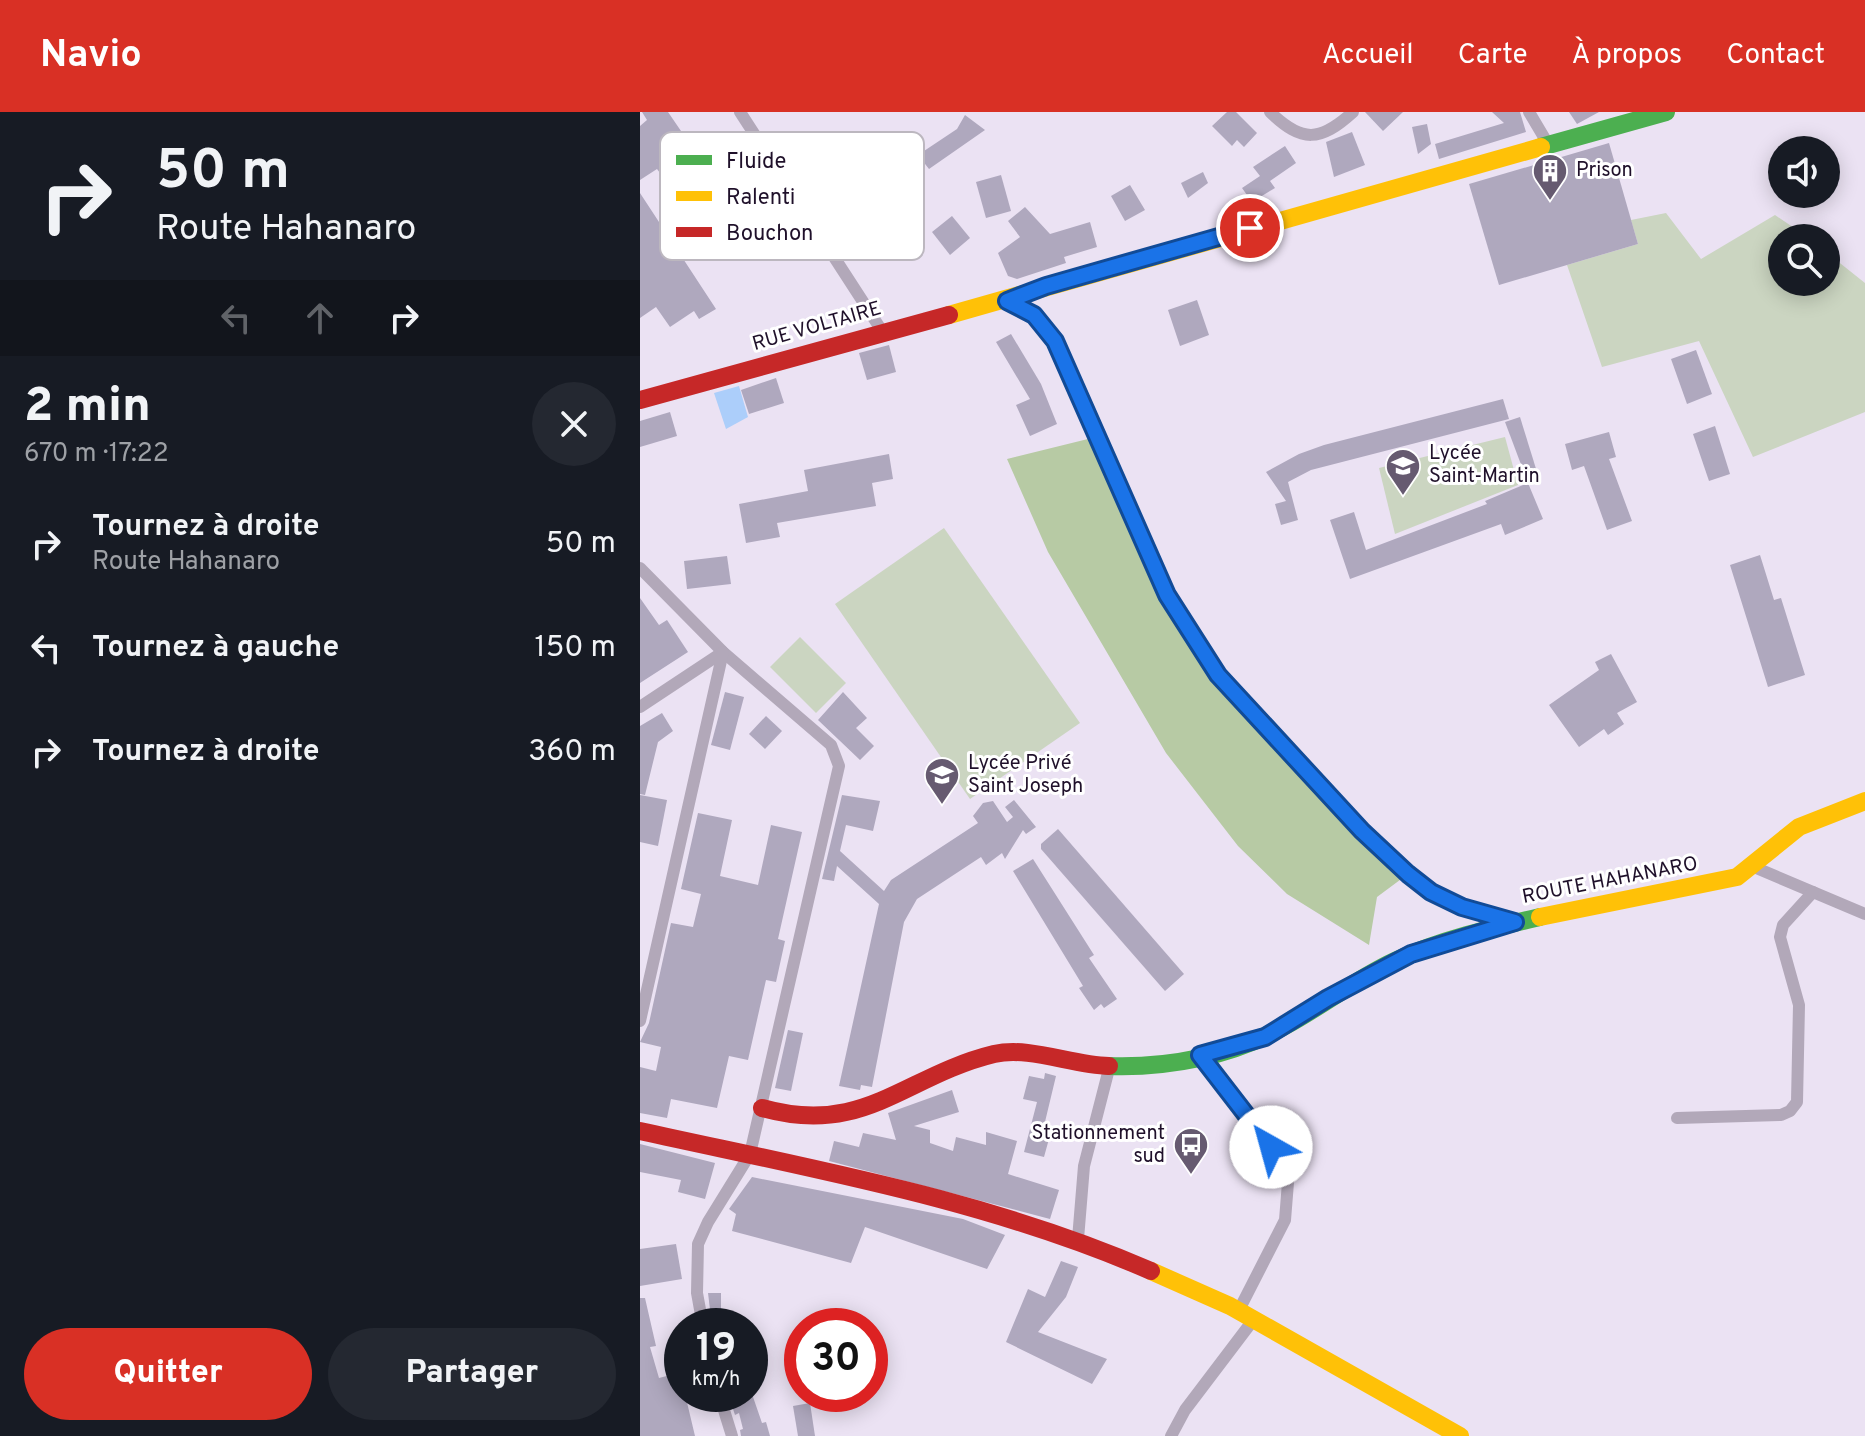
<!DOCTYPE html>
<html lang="fr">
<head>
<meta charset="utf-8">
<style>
  :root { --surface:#171b24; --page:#242831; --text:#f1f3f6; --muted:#9ea1a6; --accent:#d93025 }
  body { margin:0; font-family:Overpass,sans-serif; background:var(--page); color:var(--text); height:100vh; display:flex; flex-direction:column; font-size:30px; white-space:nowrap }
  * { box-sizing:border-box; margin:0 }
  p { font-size:26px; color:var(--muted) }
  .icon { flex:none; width:44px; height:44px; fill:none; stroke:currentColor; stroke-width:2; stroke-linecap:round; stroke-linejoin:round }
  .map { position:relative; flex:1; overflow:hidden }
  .panel { display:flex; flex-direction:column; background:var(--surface); width:640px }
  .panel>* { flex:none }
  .banner { background:#171b24; color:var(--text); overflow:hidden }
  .fabs { position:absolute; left:1128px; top:24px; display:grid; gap:16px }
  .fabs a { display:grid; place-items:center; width:72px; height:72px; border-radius:50%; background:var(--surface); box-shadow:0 4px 20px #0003; font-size:40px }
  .speed { position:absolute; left:24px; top:1196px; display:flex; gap:16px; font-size:40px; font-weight:700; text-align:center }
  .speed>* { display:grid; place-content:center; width:104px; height:104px; border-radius:50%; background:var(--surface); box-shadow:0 4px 20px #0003; line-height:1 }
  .speed small { font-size:20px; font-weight:400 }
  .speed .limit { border:12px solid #d22; background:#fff; color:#111 }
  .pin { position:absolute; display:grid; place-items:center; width:68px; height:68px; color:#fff; margin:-34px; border:4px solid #fff; border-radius:50%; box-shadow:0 2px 8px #0007 }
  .me { position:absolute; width:88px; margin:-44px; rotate:322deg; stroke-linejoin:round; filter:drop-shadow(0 0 6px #0008) }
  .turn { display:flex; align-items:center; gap:28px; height:168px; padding:0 24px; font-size:36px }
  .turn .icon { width:104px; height:104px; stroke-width:2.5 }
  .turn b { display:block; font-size:56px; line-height:68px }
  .lanes { display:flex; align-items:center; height:76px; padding:0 24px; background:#0003; justify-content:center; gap:40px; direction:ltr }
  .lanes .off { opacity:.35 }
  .round { display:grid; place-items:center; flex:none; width:84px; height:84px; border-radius:42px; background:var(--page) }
  .overview { display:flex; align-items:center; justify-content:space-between; height:136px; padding:0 24px }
  h1 { font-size:48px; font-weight:800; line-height:60px }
  .cta { display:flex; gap:16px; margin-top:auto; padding:16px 24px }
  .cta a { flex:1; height:92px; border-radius:48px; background:var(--accent); color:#fff; font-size:32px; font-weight:800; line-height:92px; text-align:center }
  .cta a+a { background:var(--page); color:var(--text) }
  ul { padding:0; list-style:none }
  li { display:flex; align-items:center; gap:24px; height:104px; padding:0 24px }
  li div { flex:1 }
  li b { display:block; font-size:30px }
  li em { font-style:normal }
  header { display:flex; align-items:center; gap:48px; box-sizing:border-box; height:112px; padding:0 40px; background:var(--accent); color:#fff }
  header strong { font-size:38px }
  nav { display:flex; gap:44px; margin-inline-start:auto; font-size:28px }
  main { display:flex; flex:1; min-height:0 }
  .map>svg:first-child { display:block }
  .green { fill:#cbd5c1 }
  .forest { fill:#b7caa4 }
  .water { fill:#accefa }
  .building { fill:#afa8be }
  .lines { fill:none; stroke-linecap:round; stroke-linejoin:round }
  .street { stroke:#b2a8b9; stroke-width:12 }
  .fast { stroke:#4caf50; stroke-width:18 }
  .slow { stroke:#ffc107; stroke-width:18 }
  .jam { stroke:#c62828; stroke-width:18 }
  .route-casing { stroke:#114b97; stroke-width:20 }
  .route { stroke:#1a73e8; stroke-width:14 }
  .labels { text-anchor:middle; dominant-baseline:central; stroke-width:6; stroke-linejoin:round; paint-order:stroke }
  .poi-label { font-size:20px; fill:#1f102a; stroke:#fff; text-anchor:start }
  .street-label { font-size:20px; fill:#1f102a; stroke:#fff }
  .key { fill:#fff; stroke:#bcb7bf; stroke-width:2 }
  .key-label { font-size:22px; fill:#1f102a }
</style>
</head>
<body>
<header>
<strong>Navio</strong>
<nav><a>Accueil</a><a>Carte</a><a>À propos</a><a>Contact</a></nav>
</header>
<main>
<section class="panel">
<div class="banner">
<div class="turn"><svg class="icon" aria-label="right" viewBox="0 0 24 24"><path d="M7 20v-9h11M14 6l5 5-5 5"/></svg><div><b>50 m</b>Route Hahanaro</div></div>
<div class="lanes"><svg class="icon off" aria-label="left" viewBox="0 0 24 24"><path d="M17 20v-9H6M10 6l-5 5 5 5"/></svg><svg class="icon off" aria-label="ahead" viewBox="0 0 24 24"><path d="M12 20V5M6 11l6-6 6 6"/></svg><svg class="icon" aria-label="right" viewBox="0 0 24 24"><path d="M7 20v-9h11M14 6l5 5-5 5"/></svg></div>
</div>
<div class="overview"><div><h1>2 min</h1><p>670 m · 17:22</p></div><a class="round"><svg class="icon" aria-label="close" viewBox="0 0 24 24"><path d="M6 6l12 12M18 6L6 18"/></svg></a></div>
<ul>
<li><svg class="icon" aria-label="right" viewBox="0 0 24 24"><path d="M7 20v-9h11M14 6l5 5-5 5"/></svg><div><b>Tournez à droite</b><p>Route Hahanaro</p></div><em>50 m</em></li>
<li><svg class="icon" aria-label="left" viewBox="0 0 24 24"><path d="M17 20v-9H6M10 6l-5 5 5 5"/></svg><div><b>Tournez à gauche</b></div><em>150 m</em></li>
<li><svg class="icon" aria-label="right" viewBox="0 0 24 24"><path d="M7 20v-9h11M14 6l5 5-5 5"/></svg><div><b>Tournez à droite</b></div><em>360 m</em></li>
</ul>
<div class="cta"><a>Quitter</a><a>Partager</a></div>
</section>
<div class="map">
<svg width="1225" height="1324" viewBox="0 0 1225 1324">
  <rect width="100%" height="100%" fill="#ebe2f3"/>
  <!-- green -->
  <g class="green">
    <path d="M1026,101L1061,147L1135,103L1169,126H1142V170H1186V140L1225,171V300L1113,345L1059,229L962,255L927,153L998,132L991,108Z"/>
    <path d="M865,325L878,373L755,422L739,356Z"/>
    <path d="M304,416L440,611L330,687L195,492Z"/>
    <path d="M160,525L206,571L176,601L130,555Z"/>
  </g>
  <!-- forest -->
  <path class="forest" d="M456,325L503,431L578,563L768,762L737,785L729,833L647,782L598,734L526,641L408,440L367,347Z"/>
  <!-- water -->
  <path class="water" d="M99,274L108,305L86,317L74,281Z"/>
  <!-- building -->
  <g class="building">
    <path d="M2,0H28L54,38L20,61L17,57L0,68V14L7,8Z"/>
    <path d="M587,0H596L617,21L604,35L597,28L592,34L572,14Z"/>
    <path d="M725,0H763L743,19Z"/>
    <path d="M852,0H880L886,20L799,47L795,32L864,11Z"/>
    <path d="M929,0H959L937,12Z"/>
    <path d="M325,3L345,18L289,57L278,43L317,17Z"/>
    <path d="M787,12L791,32L778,42L772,15Z"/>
    <path d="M712,20L725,53L694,65L686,30Z"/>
    <path d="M969,31L998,132L859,173L829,72Z"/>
    <path d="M645,34L656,51L630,69L635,76L612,90L602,76L620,64L613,55Z"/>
    <path d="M563,60L568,71L548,86L541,71Z"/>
    <path d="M361,63L371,99L346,106L336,70Z"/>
    <path d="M490,73L505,98L485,109L471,84Z"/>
    <path d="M0,81L76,197L59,207L54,199L30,215L16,195L0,206Z"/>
    <path d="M385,95L410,122L450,110L457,135L424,145L426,151L377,167L368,164L358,141L380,125L368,109Z"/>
    <path d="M312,104L330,126L310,143L292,120Z"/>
    <path d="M557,188L569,223L540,234L528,198Z"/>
    <path d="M371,222L401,272L417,312L390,324L376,293L390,287L356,230Z"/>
    <path d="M249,233L256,260L227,268L219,241Z"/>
    <path d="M1056,238L1072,282L1047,292L1031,247Z"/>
    <path d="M136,266L144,291L109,302L101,278Z"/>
    <path d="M863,287L869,307L671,358L648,370L658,408L641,413L635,392L646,389L626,360L659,342L684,333Z"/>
    <path d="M30,300L37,324L0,335V309Z"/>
    <path d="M880,305L897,360L885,363L865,310Z"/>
    <path d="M1075,314L1090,362L1069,369L1053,322Z"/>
    <path d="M969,320L976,345L969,347L992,409L967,418L944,354L932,358L925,332Z"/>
    <path d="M249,342L253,367L232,371L236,394L137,411L140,425L106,431L99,392L168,379L164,358Z"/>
    <path d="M888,371L903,407L865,423L861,412L710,467L690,408L714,400L726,438L847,392L845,389Z"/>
    <path d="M1120,443L1134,488L1141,486L1165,563L1128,575L1090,453Z"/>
    <path d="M87,444L91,472L47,477L44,449Z"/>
    <path d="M0,486L19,513L27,508L48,540L0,571Z"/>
    <path d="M971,542L997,590L977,601L984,612L968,623L964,617L939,635L909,593L959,558L955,550Z"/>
    <path d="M85,580L104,585L90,638L71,633Z"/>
    <path d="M203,580L227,606L216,616L234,634L220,648L178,608Z"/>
    <path d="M22,601L33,619L18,630L5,683L0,682V614Z"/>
    <path d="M126,604L142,619L125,637L109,622Z"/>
    <path d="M0,683L27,688L18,734L0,730Z"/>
    <path d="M202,683L240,689L233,719L206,713L200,739L244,779L251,768L338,711L333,704L343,691L353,689L367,710L373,705L365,695L374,688L396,715L386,722L383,718L365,747L362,741L346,753L341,745L277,787L264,810L232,975L221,973L220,978L199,974L239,792L197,754L194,769L182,767Z"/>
    <path d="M58,701L92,708L80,764L118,773L131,713L162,720L138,827L145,829L136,870L126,868L108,948L89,944L77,996L31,987L27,1006L0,1001V955L16,959L21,935L0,930L9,911L31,811L53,815L61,782L41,777Z"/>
    <path d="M418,717L544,862L525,879L401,737V732Z"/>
    <path d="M393,747L454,843L449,846L477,887L464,896L461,892L454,898L439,876L443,874L373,759Z"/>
    <path d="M148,918L163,921L151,979L135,976Z"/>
    <path d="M405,961L416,964L404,1014L412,1016L404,1045L384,1040L397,990L383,987L389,964L404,967Z"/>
    <path d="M312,978L319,1000L274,1014L290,1018V1031L313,1039L316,1025L346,1033V1020L377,1029L368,1062L419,1078L410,1107L189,1049L194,1029L219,1035L223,1021L256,1028L248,1001Z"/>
    <path d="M0,1032L75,1051L65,1087L38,1080L41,1068L0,1060Z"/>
    <path d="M112,1065L323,1107L365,1123L347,1157L225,1115L211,1151L92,1119L96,1102L89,1097Z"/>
    <path d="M36,1132L42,1167L0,1174V1137Z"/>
    <path d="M421,1149L438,1155L426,1185L398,1220L467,1247L452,1272L366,1230L388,1177L405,1185Z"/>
    <path d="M68,1181H81V1214H72Z"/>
    <path d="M0,1186H5L16,1234L10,1235L19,1266L42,1260V1282H45L55,1324H0Z"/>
    <path d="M88,1282H112L122,1311L126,1310L130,1324H101L100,1318L103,1317L99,1301L95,1303Z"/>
    <path d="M170,1291L175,1324H158L153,1294Z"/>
  </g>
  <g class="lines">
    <!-- street -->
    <g class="street">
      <path d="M100,0L242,219"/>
      <path d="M630,0C662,31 680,30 713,0"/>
      <path d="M889,0L908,32"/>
      <path d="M367,189L394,203L415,229L527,483L578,563L722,719L768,762L791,780L822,795L873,810"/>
      <path d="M0,456L83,540L191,633L199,654L110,1042L68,1110L58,1132L57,1181L63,1214"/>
      <path d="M0,595L83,540"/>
      <path d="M1114,755L1225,802"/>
      <path d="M0,909L83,540"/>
      <path d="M560,943L649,1058L645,1108L599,1198"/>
      <path d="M1037,1006L1141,1003L1150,999L1157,990L1159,893L1140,825L1143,813L1173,780"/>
      <path d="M438,1127L444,1054L470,953"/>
      <path d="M79,1282L92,1324"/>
      <path d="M531,1324L545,1298L614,1207"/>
    </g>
    <!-- fast -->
    <g class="fast">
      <path d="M901,35L1026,0"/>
      <path d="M469,954C529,956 592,944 645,914C682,894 716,867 755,849C800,828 852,816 900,805"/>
    </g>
    <!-- slow -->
    <g class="slow">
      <path d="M309,203L901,35"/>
      <path d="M900,805L1097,765L1159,715L1225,689"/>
      <path d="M511,1159L590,1194L820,1324"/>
    </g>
    <!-- jam -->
    <g class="jam">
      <path d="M0,288L309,203"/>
      <path d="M122,996C224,1025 264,964 354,942C390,934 431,953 469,954"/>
      <path d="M0,1019C172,1057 349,1088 511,1159"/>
    </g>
  </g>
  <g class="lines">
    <defs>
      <path id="route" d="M610,116L406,174L367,189L394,203L415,229L527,483L578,563L722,719L768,762L791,780L822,795L875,810L771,842L688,886L625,925L560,943L631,1035"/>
    </defs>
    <!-- route casing -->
    <use href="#route" class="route-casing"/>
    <!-- route -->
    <use href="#route" class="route"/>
  </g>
  <!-- icons -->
  <defs>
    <symbol id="building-pin" viewBox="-11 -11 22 30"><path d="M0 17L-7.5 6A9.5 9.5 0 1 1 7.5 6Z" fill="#665a70" stroke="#fff"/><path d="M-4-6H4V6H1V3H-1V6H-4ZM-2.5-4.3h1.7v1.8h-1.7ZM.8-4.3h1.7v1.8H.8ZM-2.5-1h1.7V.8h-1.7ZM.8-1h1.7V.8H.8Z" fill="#fff"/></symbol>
    <symbol id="school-pin" viewBox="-11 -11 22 30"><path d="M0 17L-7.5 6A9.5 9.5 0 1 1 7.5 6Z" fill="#665a70" stroke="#fff"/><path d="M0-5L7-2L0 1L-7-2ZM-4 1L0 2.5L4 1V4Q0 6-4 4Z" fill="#fff"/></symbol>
    <symbol id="bus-pin" viewBox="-11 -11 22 30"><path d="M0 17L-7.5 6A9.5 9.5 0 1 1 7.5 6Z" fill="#665a70" stroke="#fff"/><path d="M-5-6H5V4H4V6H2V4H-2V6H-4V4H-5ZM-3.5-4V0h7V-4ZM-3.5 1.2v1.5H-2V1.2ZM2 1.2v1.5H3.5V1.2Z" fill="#fff"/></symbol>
  </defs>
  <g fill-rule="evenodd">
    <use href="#building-pin" x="890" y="39" width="40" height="54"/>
    <use href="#school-pin" x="743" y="334" width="40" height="54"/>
    <use href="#school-pin" x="282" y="643" width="40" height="54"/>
    <use href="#bus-pin" x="531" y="1013" width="40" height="54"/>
  </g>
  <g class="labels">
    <!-- poi labels -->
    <g class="poi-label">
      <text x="936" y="59">Prison</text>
      <text x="789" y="342">Lycée<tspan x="789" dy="23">Saint-Martin</tspan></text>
      <text x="328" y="652">Lycée Privé<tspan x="328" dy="23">Saint Joseph</tspan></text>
      <text x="525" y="1022" text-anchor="end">Stationnement<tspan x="525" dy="23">sud</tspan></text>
    </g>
    <!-- street labels -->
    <g class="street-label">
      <text transform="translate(177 215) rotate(-16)">RUE VOLTAIRE</text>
      <text transform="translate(970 769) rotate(-11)">ROUTE HAHANARO</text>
    </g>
  </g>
  <!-- legend -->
  <rect x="20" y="20" width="264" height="128" rx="12" class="key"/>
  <rect x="36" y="43" width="36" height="10" fill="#4caf50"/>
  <rect x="36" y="79" width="36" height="10" fill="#ffc107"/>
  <rect x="36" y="115" width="36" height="10" fill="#c62828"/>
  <g class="key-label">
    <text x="86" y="56">Fluide</text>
    <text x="86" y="92">Ralenti</text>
    <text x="86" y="128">Bouchon</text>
  </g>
</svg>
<div class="fabs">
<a><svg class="icon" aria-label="sound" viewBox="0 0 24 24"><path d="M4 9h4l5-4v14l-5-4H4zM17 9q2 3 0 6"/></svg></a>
<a><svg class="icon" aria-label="search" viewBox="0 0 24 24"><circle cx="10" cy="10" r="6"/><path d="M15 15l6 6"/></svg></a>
</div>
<div class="speed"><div>19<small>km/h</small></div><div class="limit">30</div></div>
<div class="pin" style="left:610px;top:116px;background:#d93025"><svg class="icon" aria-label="arrive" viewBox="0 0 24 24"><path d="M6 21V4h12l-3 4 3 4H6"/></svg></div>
<svg class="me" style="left:631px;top:1035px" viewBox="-20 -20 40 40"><circle r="19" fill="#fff"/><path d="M0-13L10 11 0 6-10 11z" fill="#1a73e8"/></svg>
</div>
</main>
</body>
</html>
